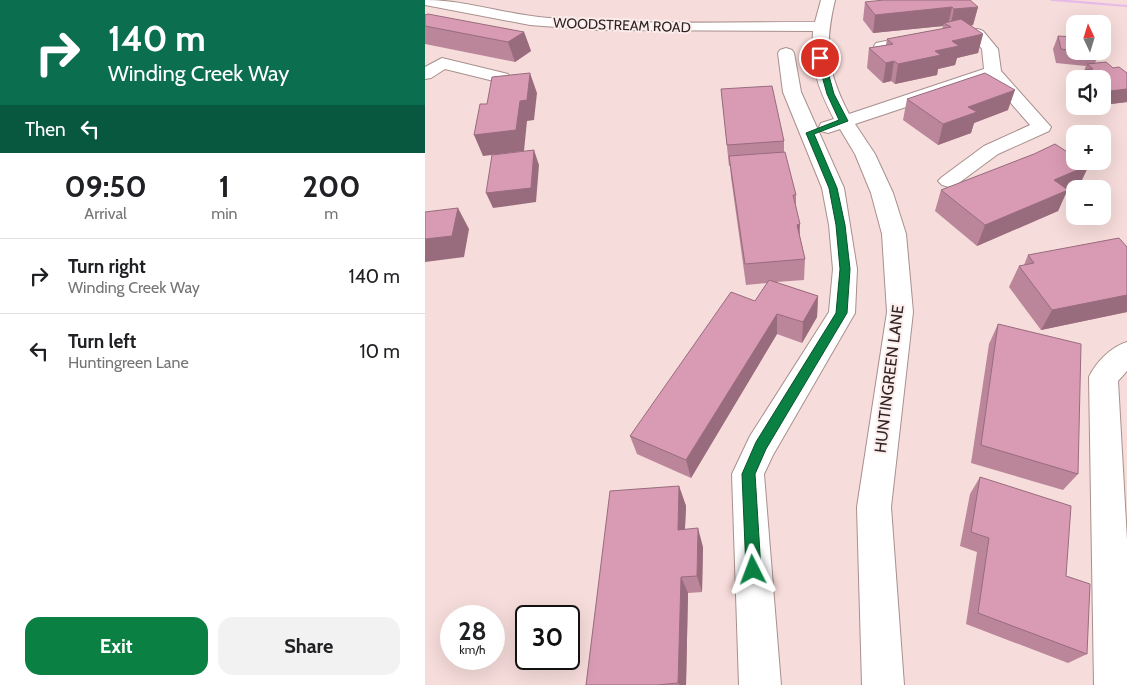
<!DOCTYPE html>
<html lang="en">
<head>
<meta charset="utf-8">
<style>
  :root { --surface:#fff; --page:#f2f2f2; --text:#202124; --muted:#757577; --line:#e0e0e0; --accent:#0b8043 }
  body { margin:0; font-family:Cabin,sans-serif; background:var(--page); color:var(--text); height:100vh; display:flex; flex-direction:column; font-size:19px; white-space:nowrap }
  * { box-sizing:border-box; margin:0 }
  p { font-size:16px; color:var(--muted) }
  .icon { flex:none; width:28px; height:28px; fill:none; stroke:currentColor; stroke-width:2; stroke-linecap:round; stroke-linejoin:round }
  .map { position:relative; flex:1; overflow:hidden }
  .panel { display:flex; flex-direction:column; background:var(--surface); width:425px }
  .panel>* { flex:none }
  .banner { background:#0b6e4f; color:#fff; overflow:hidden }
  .needle { width:32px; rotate:356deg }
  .tools { position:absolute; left:641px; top:15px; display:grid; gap:10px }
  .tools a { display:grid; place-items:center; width:45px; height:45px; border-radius:10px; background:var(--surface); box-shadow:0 5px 20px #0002; font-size:25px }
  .speed { position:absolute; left:15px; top:605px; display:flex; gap:10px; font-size:25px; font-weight:700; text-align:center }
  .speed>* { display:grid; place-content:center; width:65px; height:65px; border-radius:50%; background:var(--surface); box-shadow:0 5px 20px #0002; line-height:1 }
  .speed small { font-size:12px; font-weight:400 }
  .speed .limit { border:2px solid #111; border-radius:8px; background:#fff; color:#111 }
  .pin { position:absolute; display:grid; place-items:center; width:42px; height:42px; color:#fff; margin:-21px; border:2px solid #fff; border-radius:50%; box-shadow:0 1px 5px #0007 }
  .me { position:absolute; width:55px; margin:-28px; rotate:357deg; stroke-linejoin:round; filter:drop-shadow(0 0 4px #0008) }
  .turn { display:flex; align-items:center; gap:18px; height:105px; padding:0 25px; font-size:22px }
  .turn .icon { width:65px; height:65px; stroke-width:2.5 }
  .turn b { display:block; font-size:35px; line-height:42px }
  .then { display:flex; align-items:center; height:48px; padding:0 25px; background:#0003; gap:10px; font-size:19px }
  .eta { display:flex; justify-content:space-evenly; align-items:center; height:85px; text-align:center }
  .eta b { font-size:30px; font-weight:800; line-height:35px }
  .primary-button { display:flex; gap:10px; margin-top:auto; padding:10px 25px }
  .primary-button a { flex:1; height:58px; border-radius:15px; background:var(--accent); color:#fff; font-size:20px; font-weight:800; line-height:58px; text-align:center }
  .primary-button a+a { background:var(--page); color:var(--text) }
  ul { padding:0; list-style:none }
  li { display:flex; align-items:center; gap:15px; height:75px; padding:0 25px; border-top:1px solid var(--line) }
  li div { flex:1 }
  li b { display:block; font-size:19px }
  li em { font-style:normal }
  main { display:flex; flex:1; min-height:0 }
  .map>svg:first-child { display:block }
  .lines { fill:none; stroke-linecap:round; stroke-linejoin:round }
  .stream { fill:#e7bae8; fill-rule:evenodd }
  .minor-casing { stroke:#a8908e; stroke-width:2 }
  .minor { fill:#fff; fill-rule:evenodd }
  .wall { fill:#bb859a }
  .shaded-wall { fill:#986c7d }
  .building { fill:#d99bb3; stroke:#986c7d }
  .route { fill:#0b8043; stroke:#07532c }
  .labels { text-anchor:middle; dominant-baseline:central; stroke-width:4; stroke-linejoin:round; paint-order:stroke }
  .far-street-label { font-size:14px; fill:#2e2423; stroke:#fceceb }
  .street-label { font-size:16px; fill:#2e2423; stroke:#fceceb }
</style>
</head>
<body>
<main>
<section class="panel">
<div class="banner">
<div class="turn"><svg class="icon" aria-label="right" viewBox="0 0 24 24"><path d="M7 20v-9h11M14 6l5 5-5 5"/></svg><div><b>140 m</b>Winding Creek Way</div></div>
<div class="then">Then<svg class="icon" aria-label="left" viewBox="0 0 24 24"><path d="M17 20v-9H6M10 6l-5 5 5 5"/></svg></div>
</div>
<div class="eta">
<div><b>09:50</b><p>Arrival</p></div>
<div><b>1</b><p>min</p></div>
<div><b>200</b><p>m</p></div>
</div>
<ul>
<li><svg class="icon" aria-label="right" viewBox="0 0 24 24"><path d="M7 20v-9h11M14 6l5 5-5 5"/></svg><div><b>Turn right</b><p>Winding Creek Way</p></div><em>140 m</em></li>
<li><svg class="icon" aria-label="left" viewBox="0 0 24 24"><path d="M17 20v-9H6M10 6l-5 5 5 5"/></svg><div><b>Turn left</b><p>Huntingreen Lane</p></div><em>10 m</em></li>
</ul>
<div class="primary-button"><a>Exit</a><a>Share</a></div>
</section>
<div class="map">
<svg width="702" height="685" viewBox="0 0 702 685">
  <rect width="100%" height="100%" fill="#f6dcda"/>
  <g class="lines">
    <!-- stream -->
    <path class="stream" d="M625,0H644L702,5V7L627,1Z"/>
    <defs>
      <g id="minor">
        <path d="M0,0C42,0 82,15 124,18C212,25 301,22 390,22L396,0H410C399,46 402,72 424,114L559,69L557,49L549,39L505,41L457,51L451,49L449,46L451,43L505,32L553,29L558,31L573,49L576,71L626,127L624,131L573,154L531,185L524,187L517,185L513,181L517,177L559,146L605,125L565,79L430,124L450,154L468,193L481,234L488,312L466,507L479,685H437L432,507L462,312L457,234L446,193L430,154L415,129L403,133L396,131L394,127L396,123L409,119C392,86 386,68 388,31L171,30L105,25L0,5Z"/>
        <path d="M361,48L367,50L369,53L376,92L419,188L432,269L430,313L348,455L339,474L356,685H314L307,474L325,436L404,312L408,269L404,225L397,188L358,92L353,53L355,50Z"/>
        <path d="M17,58L83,74L86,78L83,82L77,83L20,69L6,78L0,79V67Z"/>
        <path d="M702,342V371L693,381L702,540V685H669L664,377C671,362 686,347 702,342Z"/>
      </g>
    </defs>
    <!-- minor casing -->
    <use href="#minor" class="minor-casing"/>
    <!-- minor -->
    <use href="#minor" class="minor"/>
  </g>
  <!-- wall -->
  <g class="wall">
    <path d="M440,2L553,7L548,25L545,26L558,34L553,53L532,58L530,65L513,69L512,75L470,84L466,81L458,83L442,68L444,48L461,45L462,39L517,29L518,26L448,33L438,20Z"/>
    <path d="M0,15L99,32L106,51L90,62L0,44Z"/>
    <path d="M633,36L650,37V51H674V53L670,63L688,68L702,73V102L678,105V79H656V78L661,66L631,63L628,49Z"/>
    <path d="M296,89L359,141V152L371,195V206L375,236L380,259L379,280L351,282L393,296L392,317L377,343L352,334L266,478L212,454L205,436L330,301L342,283L321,285L306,177L305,166H304Z"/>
    <path d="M482,99L583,110L549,123L546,133L513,145L478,120Z"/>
    <path d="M609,154L664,165L654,186L642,191L633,211L552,246L510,211L516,190Z"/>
    <path d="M702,247V312L616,330L584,287L594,266L599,265L603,255Z"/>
    <path d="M573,324L653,474L638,490L546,463L564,344Z"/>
    <path d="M555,477L641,576L662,654L643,663L541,624L552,552L535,546L545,494Z"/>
    <path d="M254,486L261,506L260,529L278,547L277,592L263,593L261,685H161Z"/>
  </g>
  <!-- shaded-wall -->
  <g class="shaded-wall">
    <path d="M527,7L523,25L519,23L518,26L448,33L450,15Z"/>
    <path d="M553,7L548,25L525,28L529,9Z"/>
    <path d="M99,32L106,51L90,62L83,42Z"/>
    <path d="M558,34L553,53L532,58L530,65L513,69L512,75L470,84L473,64L510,51L527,41Z"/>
    <path d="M469,61L466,81L458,83L461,63Z"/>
    <path d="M105,73L112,93L109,120L102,121L99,151L58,156L49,135L95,101Z"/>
    <path d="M702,79V102L678,105L685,91Z"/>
    <path d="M590,90L583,110L549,123L546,133L513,145L518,124L543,107Z"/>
    <path d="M109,150L114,165L111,202L68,208L61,193Z"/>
    <path d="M664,165L654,186L642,191L633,211L552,246L560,225L629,180Z"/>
    <path d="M33,208L44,229L39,257L0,262V239Z"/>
    <path d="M375,224L374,245L372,225Z"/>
    <path d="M702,295V312L616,330L627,310Z"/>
    <path d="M393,296L392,317L377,343L378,322Z"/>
    <path d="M352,314V334L266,478L261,460Z"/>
    <path d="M254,486L261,506L259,548L253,530Z"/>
    <path d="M273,528L278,547L277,592L272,576Z"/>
    <path d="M256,577L263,593L261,685H255L253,683Z"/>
  </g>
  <!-- building -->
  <g class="building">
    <path d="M459,0H545L553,7L529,9L527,7L450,15L440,2Z"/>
    <path d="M3,14L99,32L83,42L0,26V15Z"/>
    <path d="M536,19L558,34L527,41L534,46L510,51L516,55L473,64L469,61L461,63L444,48L468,44L462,39L526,27L519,23Z"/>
    <path d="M633,36L650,37V51L636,49Z"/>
    <path d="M657,51H674V53Z"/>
    <path d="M681,62L688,68L694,67L702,73V89L685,91L678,85V79H671L660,70L668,69L662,64Z"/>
    <path d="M105,73L102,100L95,101L91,130L49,135L55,104H62L67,77Z"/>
    <path d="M560,73L590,90L543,107L552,112L518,124L482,99Z"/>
    <path d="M347,86L359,141L302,145L296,89Z"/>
    <path d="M630,144L650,157V161H658L664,165L629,180L643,190L560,225L516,190L609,154Z"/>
    <path d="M109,150L106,188L61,193L67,155Z"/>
    <path d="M360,152L371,195H368L375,224L372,225L380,259L320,264L304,156Z"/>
    <path d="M33,208L27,236L0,239V212Z"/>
    <path d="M694,238L702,247V295L627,310L594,266L609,263L603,255Z"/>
    <path d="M344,280L393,296L378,322L352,314L261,460L205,436L306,292L330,301Z"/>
    <path d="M573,324L656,344L653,474L556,445Z"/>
    <path d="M555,477L646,506L641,576L665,584L662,654L553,613L564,538L546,532Z"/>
    <path d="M254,486L253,530L273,528L272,576L256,577L253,683L232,685H161L185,491Z"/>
  </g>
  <!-- route -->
  <path class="route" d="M395,56L399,58L409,94L423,121L389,134L412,188L420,225L425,269L422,313L341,449L330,474L336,570L334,575L328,578L323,575L321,570L317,474L331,442L411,313L415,269L411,225L404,188L381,133L414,120L402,94L392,58Z"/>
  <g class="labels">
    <!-- far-street labels -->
    <g class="far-street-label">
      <text transform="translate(197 25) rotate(2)">WOODSTREAM ROAD</text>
    </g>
    <!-- street labels -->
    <g class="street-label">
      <text transform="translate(464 379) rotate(-83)">HUNTINGREEN LANE</text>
    </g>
  </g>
</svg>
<div class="tools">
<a><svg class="needle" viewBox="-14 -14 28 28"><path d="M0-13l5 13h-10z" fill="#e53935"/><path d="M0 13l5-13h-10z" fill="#757577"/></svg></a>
<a><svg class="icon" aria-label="sound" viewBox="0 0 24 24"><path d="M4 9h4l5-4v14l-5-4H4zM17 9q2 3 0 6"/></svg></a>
<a>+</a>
<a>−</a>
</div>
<div class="speed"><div>28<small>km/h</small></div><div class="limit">30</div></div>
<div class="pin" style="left:395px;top:58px;background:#d93025"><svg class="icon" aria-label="arrive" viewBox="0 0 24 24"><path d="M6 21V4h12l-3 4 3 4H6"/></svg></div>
<svg class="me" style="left:328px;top:570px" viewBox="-20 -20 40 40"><path d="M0-17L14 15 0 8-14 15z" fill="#0b8043" stroke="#fff" stroke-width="4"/></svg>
</div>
</main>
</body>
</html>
